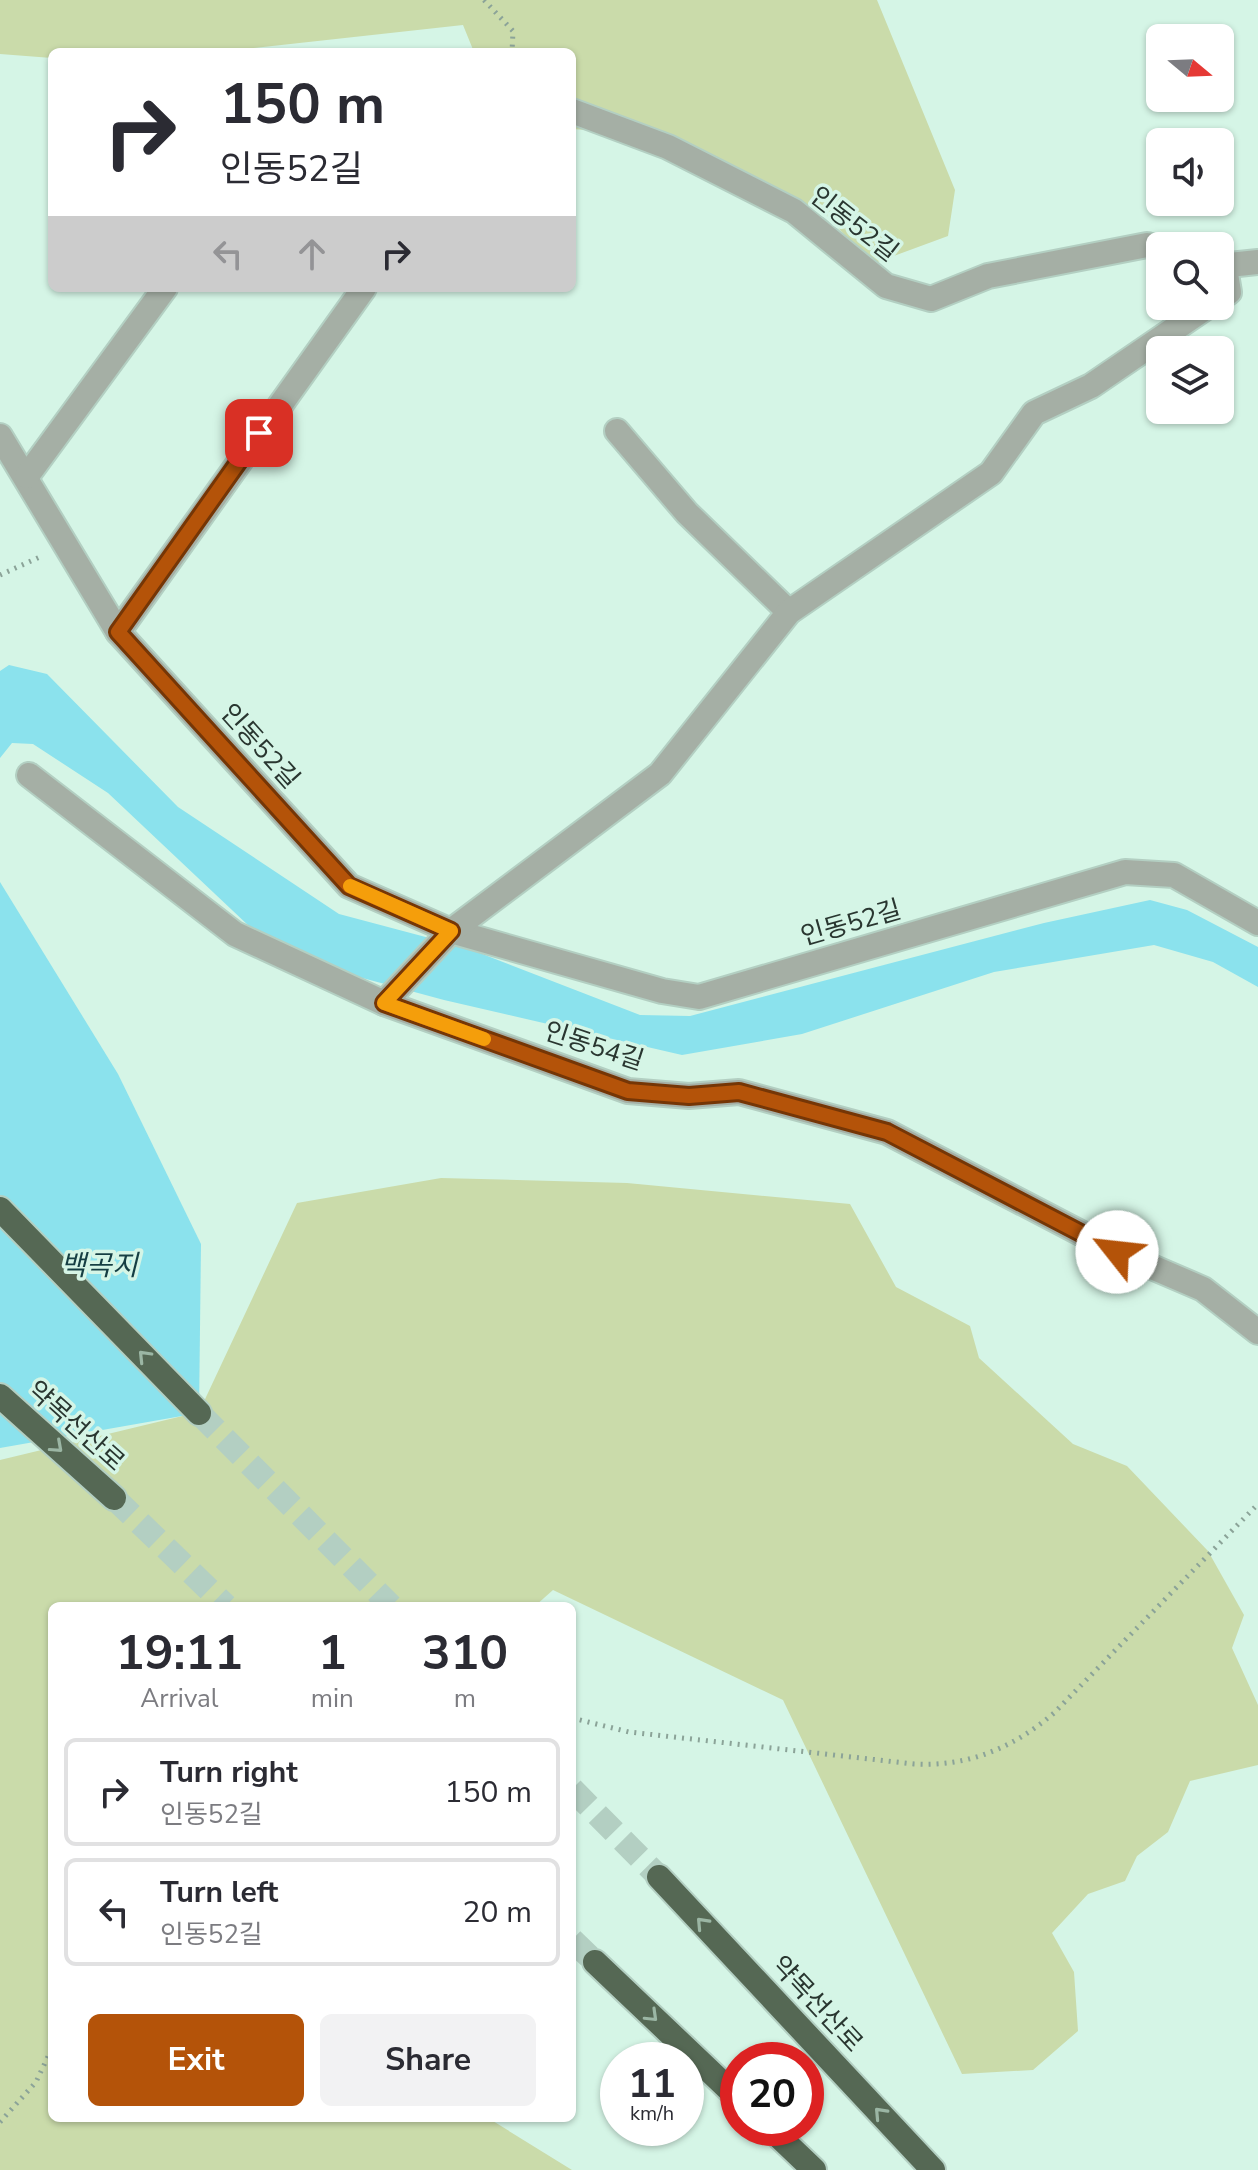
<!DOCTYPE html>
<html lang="en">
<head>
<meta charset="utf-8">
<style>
  :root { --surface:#fff; --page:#f2f2f3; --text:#2b2b33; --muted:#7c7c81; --line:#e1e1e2; --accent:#b45309 }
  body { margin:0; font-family:"Nunito Sans","Noto Sans KR",sans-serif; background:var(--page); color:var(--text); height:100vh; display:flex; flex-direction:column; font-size:30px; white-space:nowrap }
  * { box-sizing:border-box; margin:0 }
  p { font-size:26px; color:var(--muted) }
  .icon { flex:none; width:44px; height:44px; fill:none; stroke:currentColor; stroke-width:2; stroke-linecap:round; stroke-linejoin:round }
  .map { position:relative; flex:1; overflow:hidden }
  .drawer { position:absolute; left:48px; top:1602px; width:528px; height:520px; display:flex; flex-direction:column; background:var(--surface); border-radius:12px; box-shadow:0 2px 6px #0004 }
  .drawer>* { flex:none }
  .guide { position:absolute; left:48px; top:48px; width:528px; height:244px; border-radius:12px; box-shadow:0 2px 6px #0004; background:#fff; color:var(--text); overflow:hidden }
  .needle { width:52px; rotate:109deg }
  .tools { position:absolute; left:1146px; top:24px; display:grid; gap:16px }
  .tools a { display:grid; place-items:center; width:88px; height:88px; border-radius:12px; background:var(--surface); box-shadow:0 2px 6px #0004; font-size:40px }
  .speed { position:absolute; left:600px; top:2042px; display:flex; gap:16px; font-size:40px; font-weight:700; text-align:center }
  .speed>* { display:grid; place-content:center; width:104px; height:104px; border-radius:50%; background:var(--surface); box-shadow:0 2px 6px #0004; line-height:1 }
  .speed small { font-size:20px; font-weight:400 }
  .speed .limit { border:12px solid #d22; background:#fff; color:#111 }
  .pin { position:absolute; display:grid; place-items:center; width:68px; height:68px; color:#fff; margin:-34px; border-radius:16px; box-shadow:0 4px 12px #0006 }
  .me { position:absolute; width:88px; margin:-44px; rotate:299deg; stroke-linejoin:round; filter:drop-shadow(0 0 6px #0008) }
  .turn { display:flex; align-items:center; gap:28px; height:168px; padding:0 40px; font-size:36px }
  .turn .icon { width:104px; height:104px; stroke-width:2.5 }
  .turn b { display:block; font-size:56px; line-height:68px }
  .lanes { display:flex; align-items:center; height:76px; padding:0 40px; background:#0003; justify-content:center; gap:40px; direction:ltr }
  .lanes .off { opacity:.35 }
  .eta { display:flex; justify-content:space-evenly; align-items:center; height:136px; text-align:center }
  .eta b { font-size:48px; font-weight:700; line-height:56px }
  .cta { display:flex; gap:16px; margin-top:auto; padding:16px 40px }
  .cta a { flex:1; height:92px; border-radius:12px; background:var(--accent); color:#fff; font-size:32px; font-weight:700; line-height:92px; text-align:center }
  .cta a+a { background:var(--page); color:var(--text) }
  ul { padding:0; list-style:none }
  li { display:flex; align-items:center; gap:24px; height:108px; margin:0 16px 12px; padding:0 24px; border:4px solid var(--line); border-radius:12px }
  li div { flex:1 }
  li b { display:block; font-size:30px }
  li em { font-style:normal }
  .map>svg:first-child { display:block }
  .green { fill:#cadbaa }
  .water { fill:#8be2ed }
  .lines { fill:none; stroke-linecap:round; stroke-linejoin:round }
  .highway-tunnel { stroke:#b3cfc2; stroke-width:24; stroke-dasharray:24 12; stroke-linecap:butt }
  .minor-casing { stroke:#b3cfc2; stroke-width:28 }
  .highway-casing { stroke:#b3cfc2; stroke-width:28 }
  .path { stroke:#8ba398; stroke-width:5; stroke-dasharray:2 6; stroke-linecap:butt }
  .minor { stroke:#a5afa5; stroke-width:24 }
  .highway { stroke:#556854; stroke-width:24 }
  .oneway { stroke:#9bb6a4 }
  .route-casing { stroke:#753606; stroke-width:20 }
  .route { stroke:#b45309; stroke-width:14 }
  .slow { stroke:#f59e0b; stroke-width:14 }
  .labels { text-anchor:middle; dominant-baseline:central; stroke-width:7; stroke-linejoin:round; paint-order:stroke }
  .street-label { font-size:26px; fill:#293630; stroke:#d5f5e6 }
  .water-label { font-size:28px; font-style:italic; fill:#153e43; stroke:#d5f5e6 }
</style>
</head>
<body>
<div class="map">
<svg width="1258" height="2170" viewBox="0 0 1258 2170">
  <rect width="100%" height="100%" fill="#d5f5e6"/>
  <!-- green -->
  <g class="green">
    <path d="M0,0H877L955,190L948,236L872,264L825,214L629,133L572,129V52H474L463,25L217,52H52V58L0,54Z"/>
    <path d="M441,1178L627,1183L850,1204L896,1287L970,1326L979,1358L1073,1444L1127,1466L1208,1551L1244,1615L1232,1648L1258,1705V1765L1190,1781L1168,1832L1137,1856L1125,1881L1088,1894L1052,1933L1074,1972L1078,2031L1033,2070L962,2074L783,1700L553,1590L535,1606H52V2118H488L572,2170H0V1460L199,1412L297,1203Z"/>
  </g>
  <!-- water -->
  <g class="water">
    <path d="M9,665L47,674L178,807L339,914L467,948L640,1015L690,1016L1044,923L1150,900L1187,910L1258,947V987L1213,962L1154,945L994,972L802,1034L682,1055L444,1000L318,966L250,927L108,793L33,744L12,743L0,758V671Z"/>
    <path d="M0,882L118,1074L201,1244L199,1413L0,1448Z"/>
  </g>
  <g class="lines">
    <!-- highway-tunnel -->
    <g class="highway-tunnel">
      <path d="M199,1413L391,1606"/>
      <path d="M114,1498L226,1606"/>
      <path d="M572,1789L659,1877"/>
      <path d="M572,1940L595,1962"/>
    </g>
    <defs>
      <g id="minor">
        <path d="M572,111L668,147L794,211L886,286L931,299L988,276L1147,245L1160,249"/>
        <path d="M1220,266L1258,262"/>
        <path d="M1220,298L1229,292L1225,268"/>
        <path d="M617,431L687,513L789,612"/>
        <path d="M0,436L118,632L349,886L451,931L662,991L699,997L1125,872L1174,875L1258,923"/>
        <path d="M27,476L165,288"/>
        <path d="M118,632L364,288"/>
        <path d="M29,775L235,934L384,1003L628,1091L689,1096L739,1092L887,1132L1117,1252L1203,1289L1258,1332"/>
        <path d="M384,1003L451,931L660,774L789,612L991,473L1034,413L1091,386L1208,306"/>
      </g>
      <g id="highway">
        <path d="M0,1209L199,1413"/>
        <path d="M0,1396L114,1498"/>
        <path d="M659,1877L933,2170"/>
        <path d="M595,1962L738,2098"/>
        <path d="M770,2128L814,2170"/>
      </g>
    </defs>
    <!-- minor casing -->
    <use href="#minor" class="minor-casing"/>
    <!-- highway casing -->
    <use href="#highway" class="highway-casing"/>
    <!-- path -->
    <g class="path">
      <path d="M484,0L513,31L512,52"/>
      <path d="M0,575L42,556"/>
      <path d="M572,1718L629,1732L914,1764C968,1767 1013,1748 1054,1713L1258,1504"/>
      <path d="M0,2122L36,2082L52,2048"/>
    </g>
    <!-- minor -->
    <use href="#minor" class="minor"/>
    <!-- highway -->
    <use href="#highway" class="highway"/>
  </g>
  <!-- one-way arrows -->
  <defs><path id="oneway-chevron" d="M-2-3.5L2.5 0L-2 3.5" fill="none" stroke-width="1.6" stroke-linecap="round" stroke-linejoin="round" transform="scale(2)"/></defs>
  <g class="oneway">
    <use href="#oneway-chevron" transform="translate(144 1356) rotate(-134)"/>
    <use href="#oneway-chevron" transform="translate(57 1447) rotate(42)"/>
    <use href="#oneway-chevron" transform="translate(702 1923) rotate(-133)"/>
    <use href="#oneway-chevron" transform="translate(652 2016) rotate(44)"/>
    <use href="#oneway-chevron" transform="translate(880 2113) rotate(-133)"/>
  </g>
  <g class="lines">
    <defs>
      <path id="route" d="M259,433L118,632L349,886L451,931L384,1003L628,1091L689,1096L739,1092L887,1132L1117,1252"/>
    </defs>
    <!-- route casing -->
    <use href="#route" class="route-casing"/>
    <!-- route -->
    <use href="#route" class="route"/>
    <!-- slow -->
    <path class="slow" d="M350,886L451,931L384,1003L484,1039"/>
  </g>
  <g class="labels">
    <!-- street labels -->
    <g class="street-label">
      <text transform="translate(854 224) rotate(38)">인동52길</text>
      <text transform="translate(260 746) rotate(48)">인동52길</text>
      <text transform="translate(851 923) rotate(-16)">인동52길</text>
      <text transform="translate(594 1046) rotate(18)">인동54길</text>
      <text transform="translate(76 1426) rotate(42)">약목선산로</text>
      <text transform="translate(817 2004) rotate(47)">약목선산로</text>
    </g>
    <!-- water labels -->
    <g class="water-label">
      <text x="99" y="1266">백곡지</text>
    </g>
  </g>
</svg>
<div class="tools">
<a><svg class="needle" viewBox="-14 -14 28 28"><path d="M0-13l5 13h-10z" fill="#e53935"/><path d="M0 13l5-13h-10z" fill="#7c7c81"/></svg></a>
<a><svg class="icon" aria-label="sound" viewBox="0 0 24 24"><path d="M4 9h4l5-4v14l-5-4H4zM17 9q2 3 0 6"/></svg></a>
<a><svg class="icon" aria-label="search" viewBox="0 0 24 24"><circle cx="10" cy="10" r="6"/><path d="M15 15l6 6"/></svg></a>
<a><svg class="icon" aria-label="layers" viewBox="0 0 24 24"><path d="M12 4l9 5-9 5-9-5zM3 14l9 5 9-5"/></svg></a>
</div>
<div class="speed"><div>11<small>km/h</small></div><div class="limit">20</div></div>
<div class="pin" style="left:259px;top:433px;background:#d93025"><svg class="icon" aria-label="arrive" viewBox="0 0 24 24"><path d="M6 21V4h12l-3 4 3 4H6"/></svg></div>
<svg class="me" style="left:1117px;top:1252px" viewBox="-20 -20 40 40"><circle r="19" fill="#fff"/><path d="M0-13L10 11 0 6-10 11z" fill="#b45309"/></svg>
<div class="guide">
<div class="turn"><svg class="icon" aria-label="right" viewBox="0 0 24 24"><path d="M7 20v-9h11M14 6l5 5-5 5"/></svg><div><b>150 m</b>인동52길</div></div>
<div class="lanes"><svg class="icon off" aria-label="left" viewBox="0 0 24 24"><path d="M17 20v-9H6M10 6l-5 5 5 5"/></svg><svg class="icon off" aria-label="ahead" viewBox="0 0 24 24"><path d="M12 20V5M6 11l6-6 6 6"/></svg><svg class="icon" aria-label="right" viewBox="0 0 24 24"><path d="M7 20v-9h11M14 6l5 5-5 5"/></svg></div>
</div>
<section class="drawer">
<div class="eta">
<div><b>19:11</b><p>Arrival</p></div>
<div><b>1</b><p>min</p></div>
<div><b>310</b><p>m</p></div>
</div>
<ul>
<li><svg class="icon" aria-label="right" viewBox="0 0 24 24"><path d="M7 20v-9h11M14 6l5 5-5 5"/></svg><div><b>Turn right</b><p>인동52길</p></div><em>150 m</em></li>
<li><svg class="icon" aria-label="left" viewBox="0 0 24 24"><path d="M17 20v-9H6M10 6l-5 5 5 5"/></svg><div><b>Turn left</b><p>인동52길</p></div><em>20 m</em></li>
</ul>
<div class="cta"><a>Exit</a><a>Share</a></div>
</section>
</div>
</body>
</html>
